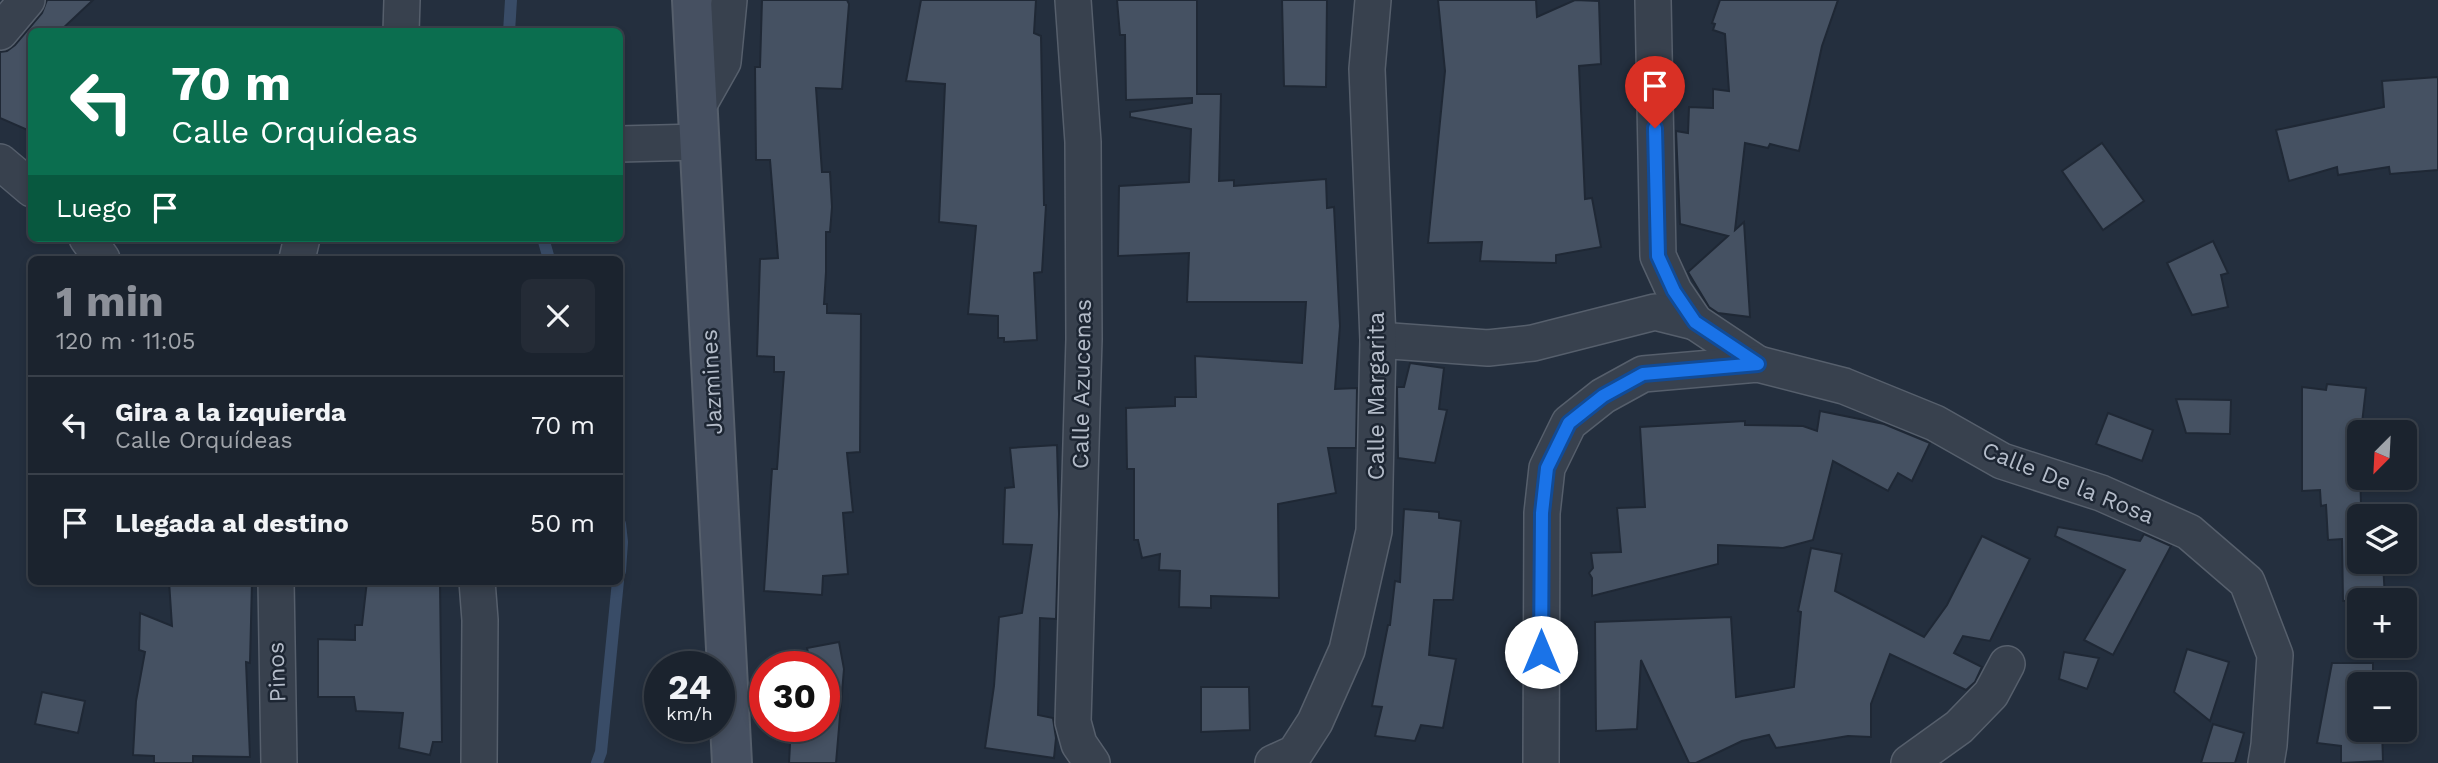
<!DOCTYPE html>
<html lang="es">
<head>
<meta charset="utf-8">
<style>
  :root { --surface:#1b232e; --page:#242b36; --text:#f1f3f6; --muted:#a0a4aa; --line:#39404a; --accent:#8c9099 }
  body { margin:0; font-family:"Work Sans",sans-serif; background:var(--page); color:var(--text); height:100vh; display:flex; flex-direction:column; font-size:26px; white-space:nowrap }
  * { box-sizing:border-box; margin:0 }
  p { font-size:23px; color:var(--muted) }
  .icon { flex:none; width:38px; height:38px; fill:none; stroke:currentColor; stroke-width:2; stroke-linecap:round; stroke-linejoin:round }
  .map { position:relative; flex:1; overflow:hidden }
  .details { position:absolute; left:28px; top:256px; width:595px; height:329px; display:flex; flex-direction:column; background:var(--surface); border-radius:10px; box-shadow:0 4px 10px #0003,0 0 0 2px var(--line) }
  .details>* { flex:none }
  .top-card { position:absolute; left:28px; top:28px; width:595px; height:214px; border-radius:10px; box-shadow:0 4px 10px #0003,0 0 0 2px var(--line); background:#0b6e4f; color:#fff; overflow:hidden }
  .needle { width:46px; rotate:204deg }
  .fabs { position:absolute; left:2347px; top:420px; display:grid; gap:14px }
  .fabs a { display:grid; place-items:center; width:70px; height:70px; border-radius:10px; background:var(--surface); box-shadow:0 4px 10px #0003,0 0 0 2px var(--line); font-size:35px }
  .speed { position:absolute; left:644px; top:651px; display:flex; gap:14px; font-size:35px; font-weight:700; text-align:center }
  .speed>* { display:grid; place-content:center; width:91px; height:91px; border-radius:50%; background:var(--surface); box-shadow:0 4px 10px #0003,0 0 0 2px var(--line); line-height:1 }
  .speed small { font-size:18px; font-weight:400 }
  .speed .limit { border:10px solid #d22; background:#fff; color:#111 }
  .pin { position:absolute; display:grid; place-items:center; width:60px; height:60px; color:#fff; margin:-72px -30px; border-radius:50% 50% 50% 0; rotate:-45deg; box-shadow:0 0 7px #0007 }
  .pin .icon { rotate:45deg }
  .me { position:absolute; width:77px; margin:-38px; rotate:0deg; stroke-linejoin:round; filter:drop-shadow(0 0 5px #0008) }
  .turn { display:flex; align-items:center; gap:24px; height:147px; padding:0 28px; font-size:32px }
  .turn .icon { width:91px; height:91px; stroke-width:2.5 }
  .turn b { display:block; font-size:49px; line-height:60px }
  .then { display:flex; align-items:center; height:66px; padding:0 28px; background:#0003; gap:14px; font-size:26px }
  .round { display:grid; place-items:center; flex:none; width:74px; height:74px; border-radius:10px; background:var(--page) }
  .summary { display:flex; align-items:center; justify-content:space-between; height:119px; padding:0 28px }
  h1 { font-size:42px; font-weight:700; line-height:52px; color:var(--accent) }
  ul { padding:0; list-style:none }
  li { display:flex; align-items:center; gap:21px; height:98px; padding:0 28px; border-top:2px solid var(--line) }
  li div { flex:1 }
  li b { display:block; font-size:26px }
  li em { font-style:normal }
  .map>svg:first-child { display:block }
  .lines { fill:none; stroke-linecap:round; stroke-linejoin:round }
  .stream { stroke:#394c67; stroke-width:12 }
  .building { fill:#455162; stroke:#1f2835; stroke-width:2 }
  .street-casing { stroke:#565f6c; stroke-width:38 }
  .secondary-casing { stroke:#565f6c; stroke-width:42 }
  .street { stroke:#38414e; stroke-width:35 }
  .secondary { stroke:#465061; stroke-width:38 }
  .route-casing { stroke:#114b97; stroke-width:18 }
  .route { stroke:#1a73e8; stroke-width:12 }
  .labels { text-anchor:middle; dominant-baseline:central; stroke-width:5; stroke-linejoin:round; paint-order:stroke }
  .street-label { font-size:23px; fill:#b4bcc9; stroke:#1d2633 }
</style>
</head>
<body>
<div class="map">
<svg width="2438" height="763" viewBox="0 0 2438 763">
  <rect width="100%" height="100%" fill="#242f3e"/>
  <g class="lines">
    <!-- stream -->
    <g class="stream">
      <path d="M509,32L511,0"/>
      <path d="M543,238L549,259"/>
      <path d="M620,524L622,542L620,571"/>
      <path d="M597,763L601,752L618,581"/>
    </g>
  </g>
  <!-- building -->
  <g class="building">
    <path d="M47,0H93L59,32H32V132L0,118V52L7,51L15,45L42,13Z"/>
    <path d="M762,0H847L849,4L842,89L816,88L822,172H830L832,207L830,232H826V272L824,304H827V313L861,314L860,452L847,453L853,512L843,513L848,574L823,576L822,595L764,591L772,469H777L784,372H774V357L757,356L760,259L778,258L770,160H756L755,67H760Z"/>
    <path d="M921,0H1036L1034,33L1041,36L1044,205H1046L1042,272L1034,273L1037,340L1004,342V338H998V316L968,314L976,226L939,222L945,84L906,81Z"/>
    <path d="M1117,0H1197V94H1221L1219,181L1234,180V186L1326,179L1327,208L1334,207L1340,326L1335,389L1357,388L1356,448H1328L1336,493L1278,504L1279,598L1211,596V608L1179,607L1180,571L1159,570L1160,554L1142,558L1138,540H1134V469H1127L1126,408L1175,406V397H1196L1195,356L1302,363L1306,302H1187L1189,253L1118,256L1119,186L1189,182L1191,129L1130,117V112L1192,103V98L1126,100L1125,35H1120Z"/>
    <path d="M1282,0H1327L1326,87L1284,86Z"/>
    <path d="M1438,0H1536L1537,17L1575,0L1599,1L1601,64L1579,66L1585,199L1592,198L1601,247L1556,255V263L1480,261L1482,242L1428,243L1445,71Z"/>
    <path d="M1720,0H1838L1822,46L1799,151L1770,144L1768,148L1745,143L1735,230L1744,222L1750,317L1718,313L1709,307L1688,272L1728,236L1680,224L1676,131L1688,133L1689,107L1713,108V89L1729,91L1725,34L1713,30L1715,24L1712,23Z"/>
    <path d="M2438,77V170L2390,174L2389,167L2338,175L2337,167L2289,181L2276,130L2384,107L2382,81Z"/>
    <path d="M2102,143L2144,201L2103,230L2062,171Z"/>
    <path d="M2213,241L2228,273L2221,275L2228,307L2192,315L2167,263Z"/>
    <path d="M1410,363L1444,368L1439,409L1447,410L1435,463L1398,458L1397,387H1404Z"/>
    <path d="M2327,384L2366,388L2361,432H2359L2361,505H2374V516H2359V562H2383L2385,599L2343,601L2342,539L2328,540L2326,505L2321,506L2320,490L2302,491V387L2326,390Z"/>
    <path d="M2176,399L2231,400L2230,434L2186,433Z"/>
    <path d="M1820,411L1884,424L1930,443L1912,481L1898,473L1888,491L1833,461L1813,540L1783,548L1718,545V564L1592,596V578L1589,573L1593,568L1591,553L1621,552L1617,508L1645,507L1640,427L1745,421V425L1803,426L1817,431Z"/>
    <path d="M2108,413L2153,430L2142,461L2096,444Z"/>
    <path d="M1057,445L1059,514L1056,619L1040,618L1038,715L1053,718L1056,738L1054,758L985,748L994,686L999,617L1022,613L1032,545L1003,544L1005,488L1014,487L1010,448Z"/>
    <path d="M1404,509L1439,512V518L1461,521L1453,600H1434L1429,655L1456,659L1443,728L1421,725L1415,741L1375,736L1382,707L1372,706L1388,625H1390L1395,581L1400,582Z"/>
    <path d="M2058,527L2140,541L2144,534L2171,546L2113,655L2084,640L2125,570L2055,536Z"/>
    <path d="M1982,536L2030,559L1990,641L1963,636L1954,653L1982,667L1975,682L1966,690L1890,654L1871,704V737L1848,736L1776,748L1769,735L1742,741L1696,763H1689L1641,660L1637,729L1596,731L1595,622L1731,617L1736,697L1794,687L1801,612L1798,611L1811,548L1842,554L1835,591L1924,637L1947,605Z"/>
    <path d="M169,581H252L250,663L246,662L250,757L193,756V763H154V756L133,755L136,701L145,652L139,650L140,613L172,626Z"/>
    <path d="M367,581L440,583L442,742H433L430,755L399,748L403,713L356,711L354,697H318V639L355,640V625H362Z"/>
    <path d="M839,642L844,669L836,763H789L791,726H824V667H811L807,648Z"/>
    <path d="M2187,649L2229,662L2210,721L2174,692Z"/>
    <path d="M2064,652L2099,658L2087,689L2059,679Z"/>
    <path d="M2332,663H2373V684H2359V730H2382L2383,761L2341,763V746L2317,743Z"/>
    <path d="M1201,687H1249L1250,730L1201,732Z"/>
    <path d="M42,692L85,701L78,733L35,724Z"/>
    <path d="M2213,724L2244,733L2235,763H2201Z"/>
  </g>
  <g class="lines">
    <defs>
      <g id="street">
        <path d="M1073,0L1083,142L1084,339L1073,722L1079,744L1092,763"/>
        <path d="M1653,0L1658,256L1674,291L1695,322L1758,364"/>
        <path d="M0,32L27,0"/>
        <path d="M401,32L402,0"/>
        <path d="M697,108L723,62L729,0"/>
        <path d="M620,144L699,142"/>
        <path d="M0,162L32,189"/>
        <path d="M87,238L102,259"/>
        <path d="M297,259L302,238"/>
        <path d="M1378,340L1488,348L1533,343L1655,312L1695,322"/>
        <path d="M276,581L279,763"/>
        <path d="M477,581L480,620L479,763"/>
        <path d="M1273,763L1295,753L1315,722L1347,650L1374,531L1378,340L1367,69L1373,0"/>
        <path d="M1541,763L1542,513L1547,468L1569,423L1603,396L1643,374L1758,364L1844,386L1935,423L2002,461L2101,493L2189,532L2247,582L2275,655L2269,745L2266,763"/>
        <path d="M1909,763L1959,727L1991,694L2007,664"/>
      </g>
      <path id="secondary" d="M692,0L732,763"/>
    </defs>
    <!-- street casing -->
    <use href="#street" class="street-casing"/>
    <!-- secondary casing -->
    <use href="#secondary" class="secondary-casing"/>
    <!-- street -->
    <use href="#street" class="street"/>
    <!-- secondary -->
    <use href="#secondary" class="secondary"/>
  </g>
  <g class="lines">
    <defs>
      <path id="route" d="M1541,652L1542,513L1547,468L1569,423L1603,396L1643,374L1758,364L1695,322L1674,291L1658,256L1655,128"/>
    </defs>
    <!-- route casing -->
    <use href="#route" class="route-casing"/>
    <!-- route -->
    <use href="#route" class="route"/>
  </g>
  <g class="labels">
    <!-- street labels -->
    <g class="street-label">
      <text transform="translate(712 382) rotate(-93)">Jazmines</text>
      <text transform="translate(1082 384) rotate(-89)">Calle Azucenas</text>
      <text transform="translate(1376 396) rotate(-90)">Calle Margarita</text>
      <text transform="translate(2068 483) rotate(22)">Calle De la Rosa</text>
      <text transform="translate(277 672) rotate(-92)">Pinos</text>
    </g>
  </g>
</svg>
<div class="fabs">
<a><svg class="needle" viewBox="-14 -14 28 28"><path d="M0-13l5 13h-10z" fill="#e53935"/><path d="M0 13l5-13h-10z" fill="#a0a4aa"/></svg></a>
<a><svg class="icon" aria-label="layers" viewBox="0 0 24 24"><path d="M12 4l9 5-9 5-9-5zM3 14l9 5 9-5"/></svg></a>
<a>+</a>
<a>−</a>
</div>
<div class="speed"><div>24<small>km/h</small></div><div class="limit">30</div></div>
<div class="pin" style="left:1655px;top:128px;background:#d93025"><svg class="icon" aria-label="arrive" viewBox="0 0 24 24"><path d="M6 21V4h12l-3 4 3 4H6"/></svg></div>
<svg class="me" style="left:1541px;top:652px" viewBox="-20 -20 40 40"><circle r="19" fill="#fff"/><path d="M0-13L10 11 0 6-10 11z" fill="#1a73e8"/></svg>
<div class="top-card">
<div class="turn"><svg class="icon" aria-label="left" viewBox="0 0 24 24"><path d="M17 20v-9H6M10 6l-5 5 5 5"/></svg><div><b>70 m</b>Calle Orquídeas</div></div>
<div class="then">Luego<svg class="icon" aria-label="arrive" viewBox="0 0 24 24"><path d="M6 21V4h12l-3 4 3 4H6"/></svg></div>
</div>
<section class="details">
<div class="summary"><div><h1>1 min</h1><p>120 m · 11:05</p></div><a class="round"><svg class="icon" aria-label="close" viewBox="0 0 24 24"><path d="M6 6l12 12M18 6L6 18"/></svg></a></div>
<ul>
<li><svg class="icon" aria-label="left" viewBox="0 0 24 24"><path d="M17 20v-9H6M10 6l-5 5 5 5"/></svg><div><b>Gira a la izquierda</b><p>Calle Orquídeas</p></div><em>70 m</em></li>
<li><svg class="icon" aria-label="arrive" viewBox="0 0 24 24"><path d="M6 21V4h12l-3 4 3 4H6"/></svg><div><b>Llegada al destino</b></div><em>50 m</em></li>
</ul>
</section>
</div>
</body>
</html>
